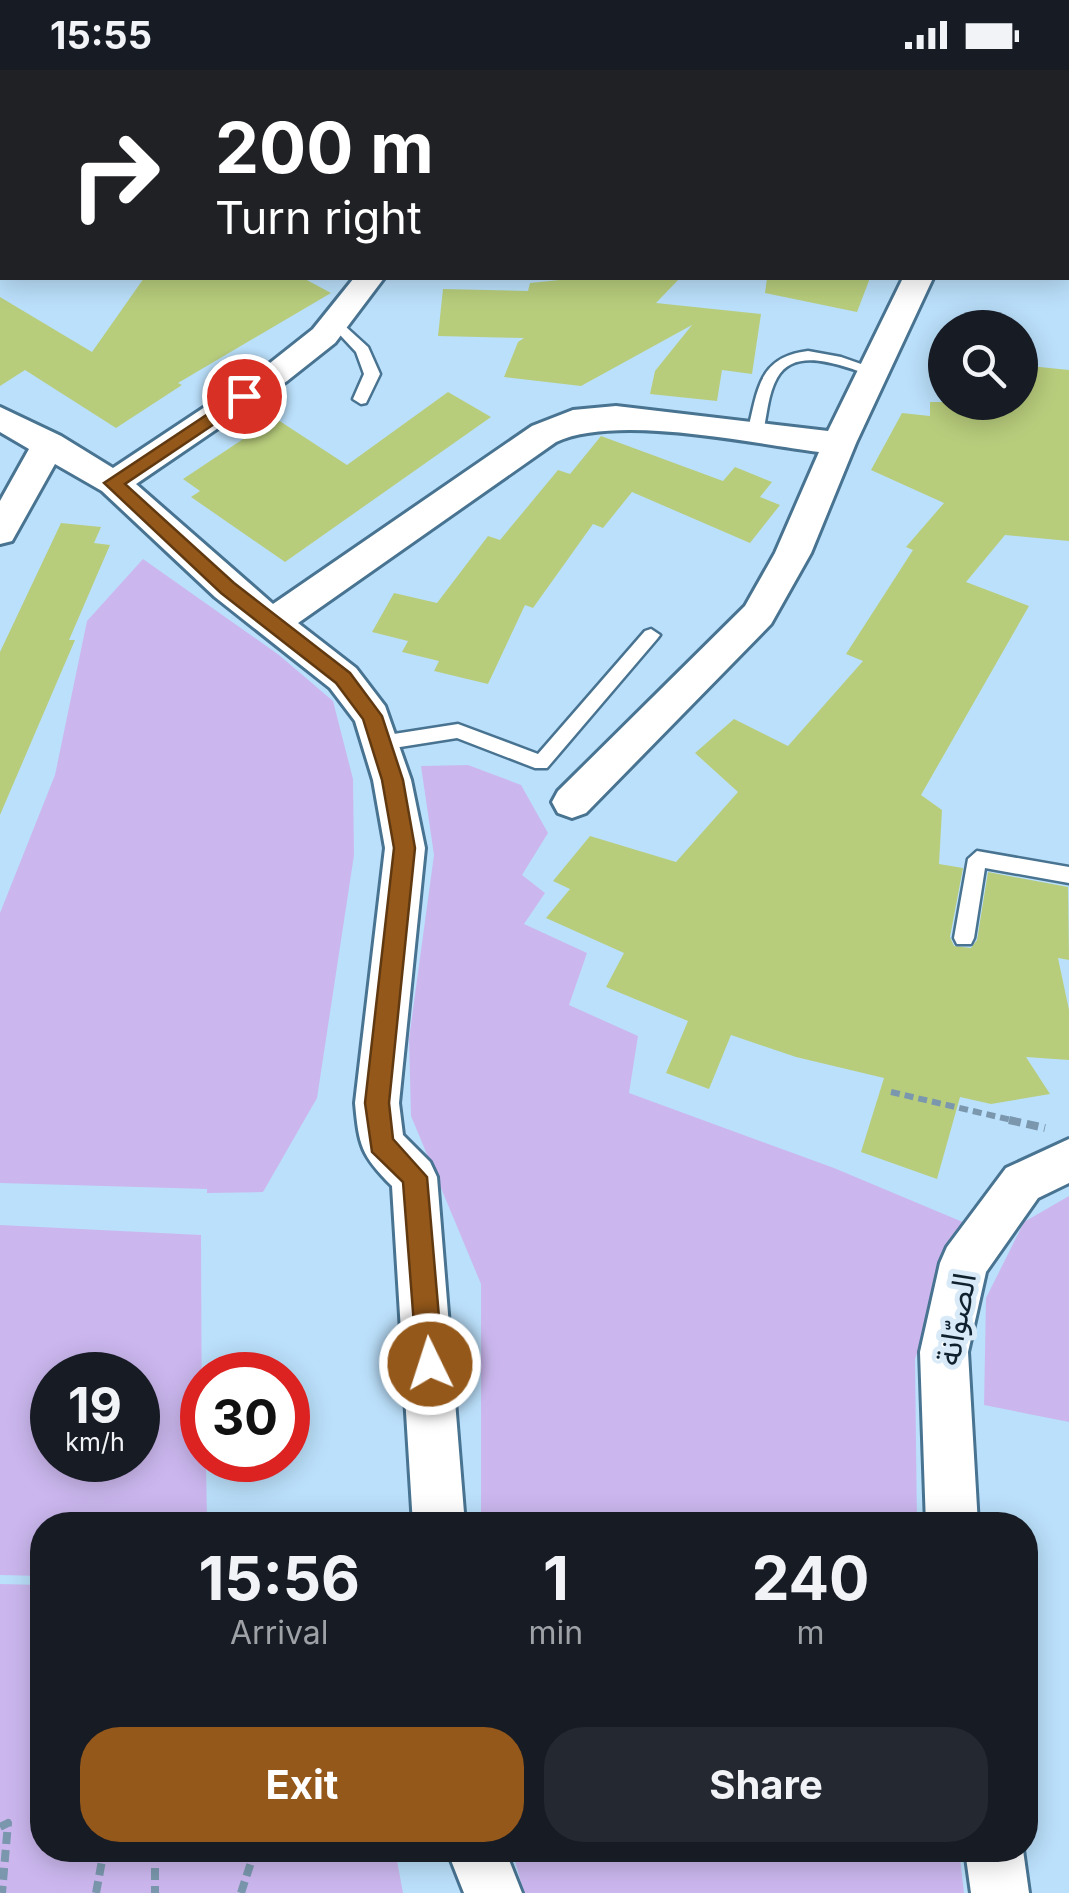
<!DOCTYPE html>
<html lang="en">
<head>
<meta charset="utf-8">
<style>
  :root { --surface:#171b24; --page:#242831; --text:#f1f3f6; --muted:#9ea1a6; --accent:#94581a }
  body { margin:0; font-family:Inter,"Noto Sans Arabic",sans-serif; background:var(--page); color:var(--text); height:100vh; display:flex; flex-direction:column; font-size:38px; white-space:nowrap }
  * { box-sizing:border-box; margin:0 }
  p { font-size:32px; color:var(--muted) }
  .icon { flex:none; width:55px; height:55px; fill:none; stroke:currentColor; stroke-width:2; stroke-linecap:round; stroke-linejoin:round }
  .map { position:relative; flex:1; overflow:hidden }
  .drawer { position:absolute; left:30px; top:1442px; width:1008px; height:350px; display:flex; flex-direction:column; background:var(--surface); border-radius:40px; box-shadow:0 5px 25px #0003 }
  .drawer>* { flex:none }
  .top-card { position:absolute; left:0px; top:0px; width:1070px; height:210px; box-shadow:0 5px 25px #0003; background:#202124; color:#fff; overflow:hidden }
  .buttons { position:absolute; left:928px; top:240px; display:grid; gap:20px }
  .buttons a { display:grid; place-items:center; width:110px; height:110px; border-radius:50%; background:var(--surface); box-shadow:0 5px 25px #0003; font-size:50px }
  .speed { position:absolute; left:30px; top:1282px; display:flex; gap:20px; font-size:50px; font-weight:700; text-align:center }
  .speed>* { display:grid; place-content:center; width:130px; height:130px; border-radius:50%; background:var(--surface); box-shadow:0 5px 25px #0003; line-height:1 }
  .speed small { font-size:25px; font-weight:400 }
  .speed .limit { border:15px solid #d22; background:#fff; color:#111 }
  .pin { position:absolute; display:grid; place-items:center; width:85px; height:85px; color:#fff; margin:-42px; border:5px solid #fff; border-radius:50%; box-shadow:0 2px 10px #0007 }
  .me { position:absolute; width:110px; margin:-55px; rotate:356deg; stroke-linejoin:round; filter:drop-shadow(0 0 8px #0008) }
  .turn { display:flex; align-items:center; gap:35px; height:210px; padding:0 50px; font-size:45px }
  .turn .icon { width:130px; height:130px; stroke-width:2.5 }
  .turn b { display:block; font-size:70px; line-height:85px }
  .eta { display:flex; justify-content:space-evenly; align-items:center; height:170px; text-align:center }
  .eta b { font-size:60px; font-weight:700; line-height:70px }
  .primary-button { display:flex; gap:20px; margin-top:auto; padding:20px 50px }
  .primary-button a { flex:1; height:115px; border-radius:40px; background:var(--accent); color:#fff; font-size:40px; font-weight:700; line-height:115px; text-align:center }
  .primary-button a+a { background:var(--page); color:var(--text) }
  .status { display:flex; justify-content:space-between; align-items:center; height:70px; padding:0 50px; background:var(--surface); direction:ltr }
  .status svg { height:28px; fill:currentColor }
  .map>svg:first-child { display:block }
  .green { fill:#cbb7ee; fill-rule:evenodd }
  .building { fill:#b8cd7c }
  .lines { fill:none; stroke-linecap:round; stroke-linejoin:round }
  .lane-casing { stroke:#487391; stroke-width:5 }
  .street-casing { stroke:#487391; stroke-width:6 }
  .secondary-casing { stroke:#487391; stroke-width:5 }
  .path-far1 { stroke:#7a97ad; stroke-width:6; stroke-dasharray:9 5; stroke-linecap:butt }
  .path { stroke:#7a97ad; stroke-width:8; stroke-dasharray:12 6; stroke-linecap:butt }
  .lane { fill:#fff; fill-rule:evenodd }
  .street { fill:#fff; fill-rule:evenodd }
  .secondary { fill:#fff; fill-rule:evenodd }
  .route { fill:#94581a; stroke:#603911; stroke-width:2.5 }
  .labels { text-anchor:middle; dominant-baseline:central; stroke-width:10; stroke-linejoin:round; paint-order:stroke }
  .street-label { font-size:32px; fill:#0f212d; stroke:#d8eaf8 }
</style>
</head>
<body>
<div class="status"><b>15:55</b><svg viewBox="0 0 49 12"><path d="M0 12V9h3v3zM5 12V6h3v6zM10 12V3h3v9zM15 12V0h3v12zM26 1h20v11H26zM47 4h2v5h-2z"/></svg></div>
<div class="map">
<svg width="1069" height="1823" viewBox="0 0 1069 1823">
  <rect width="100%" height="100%" fill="#bbe0fb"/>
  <!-- green -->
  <g class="green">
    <path d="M143,489L279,585L333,631L353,709L354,785L317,1028L263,1122L207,1123V1119L0,1113V843L55,705L87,551Z"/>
    <path d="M468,695L521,715L548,763L522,805L545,823L524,854L587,883L569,935L638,966L629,1023L834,1098L965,1153L915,1289L917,1455H481V1214L411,1046L409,969L434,785L421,696Z"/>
    <path d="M1069,1126V1352L984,1335L986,1228L1024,1152Z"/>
    <path d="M0,1155L201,1165L202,1390H206L207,1455H42V1506L0,1505ZM52,1305H138V1390H52Z"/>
    <path d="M0,1514L42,1515V1780H395L403,1823H0Z"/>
    <path d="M512,1780H959L964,1823H524Z"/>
  </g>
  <!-- building -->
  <g class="building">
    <path d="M144,208H303L331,223L178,313L182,315L116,358L25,300L0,316V227L92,282Z"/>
    <path d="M579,208H680L656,233L761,244L752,304L722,300L717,331L650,324L655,301L692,255L581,316L504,307L518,272L524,268L438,266L443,219L528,221L530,213Z"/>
    <path d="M767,208H870L857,242L765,223Z"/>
    <path d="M1020,295L1069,300V471L1005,465L966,512L1029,536L921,725L942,740L939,794L963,798L950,867L954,876L971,878L977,870L988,802L1068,817L1069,890L1058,888L1069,940V990L1026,987L1050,1024L991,1034L960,1027L937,1109L861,1082L884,1008L796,987L731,965L709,1019L666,1003L688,951L606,917L624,883L546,848L570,819L553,811L590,766L676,792L738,722L695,683L734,649L788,676L863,591L846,584L913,480L906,477L944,433L871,400L902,343L930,346V332H1020Z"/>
    <path d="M448,322L491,347L285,492L191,427L200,421L183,409L275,348L347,395Z"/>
    <path d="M601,366L723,411L735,397L772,412L760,427L780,435L750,473L632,422L603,458L593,454L533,538L525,535L488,614L434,601L439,591L402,582L408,571L372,562L394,523L437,533L488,466L500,470L558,400L570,404Z"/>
    <path d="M61,453L101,457L94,473L110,475L69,570H75L0,745V582Z"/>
  </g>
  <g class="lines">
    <defs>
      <g id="lane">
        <path d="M335,247L368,277L380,304L366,333L361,334L353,329L364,304L356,282L328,252Z"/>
        <path d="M808,281L841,287L881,301L874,306C846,298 796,274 777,308C768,324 767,345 763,363L760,367H750L747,363C758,322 757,287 808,281Z"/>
        <path d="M651,559L660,565L657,569L547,698H535L457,668L381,680L372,673L381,666L458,654L538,684L645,561Z"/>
        <path d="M977,781L1069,797V813L985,798L974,868L971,874H957L954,868L968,789Z"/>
      </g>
      <g id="street">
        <path d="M0,113L2,114V131H0Z"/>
        <path d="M354,208H384L335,273L287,311L136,414L273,534L532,356L573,340L616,336L828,361L903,208H933L856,373L811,483L771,554L586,743L572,748L558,743L552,732L558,721L745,536L775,483L819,382C749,373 617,344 556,372L298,553L356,598L385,636L411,710L425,778L399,1033L403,1065L430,1092L437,1107L465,1455H413L392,1116C361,1085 359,1076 355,1033L385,778L373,710L355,651L330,618L215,527L102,421L55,394L12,471L0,474V431L29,379L0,362V337L61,366L113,398L265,297L313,259Z"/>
        <path d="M1069,1069V1113L1038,1128L986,1202L968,1282L978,1455H926L920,1282L940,1193L947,1177L1006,1098Z"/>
        <path d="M447,1780H505L522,1823H464Z"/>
        <path d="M965,1780H1023L1029,1823H971Z"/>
      </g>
      <g id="secondary">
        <path d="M359,0H410L411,2H361Z"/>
        <rect x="1068" y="88" width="1" height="22"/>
      </g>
    </defs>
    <!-- lane casing -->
    <use href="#lane" class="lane-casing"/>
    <!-- street casing -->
    <use href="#street" class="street-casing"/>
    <!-- secondary casing -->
    <use href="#secondary" class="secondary-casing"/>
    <!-- path-far1 -->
    <path class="path-far1" d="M891,1022L1020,1052"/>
    <!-- path -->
    <g class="path">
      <path d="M1009,1050L1045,1058"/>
      <path d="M0,1757L8,1753L2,1823"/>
      <path d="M155,1780V1823"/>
      <path d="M96,1823L104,1780"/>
      <path d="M241,1823L255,1780"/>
    </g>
    <!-- lane -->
    <use href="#lane" class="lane"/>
    <!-- street -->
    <use href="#street" class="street"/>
    <!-- secondary -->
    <use href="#secondary" class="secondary"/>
  </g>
  <!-- route -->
  <path class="route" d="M244,320L252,326L250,330L125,414L234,513L350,603L382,646L403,710L415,778L389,1033L393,1069L427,1107L443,1294L439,1304L430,1308L420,1304L417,1294L403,1112L372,1082L365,1033L394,778L382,710L363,649L336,613L221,523L104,413Z"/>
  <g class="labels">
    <!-- street labels -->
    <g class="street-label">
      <text transform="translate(956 1249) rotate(-79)">الصوّانة</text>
    </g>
  </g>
</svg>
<div class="buttons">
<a><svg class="icon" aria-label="search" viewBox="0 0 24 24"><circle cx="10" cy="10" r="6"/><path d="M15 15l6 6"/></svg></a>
</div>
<div class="speed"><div>19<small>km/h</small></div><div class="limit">30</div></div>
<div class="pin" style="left:244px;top:326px;background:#d93025"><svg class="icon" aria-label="arrive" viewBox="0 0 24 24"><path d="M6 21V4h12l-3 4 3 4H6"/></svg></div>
<svg class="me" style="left:430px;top:1294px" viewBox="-20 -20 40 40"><circle r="17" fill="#94581a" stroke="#fff" stroke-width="3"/><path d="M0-11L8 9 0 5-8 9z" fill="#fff"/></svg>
<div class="top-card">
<div class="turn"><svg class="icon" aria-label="right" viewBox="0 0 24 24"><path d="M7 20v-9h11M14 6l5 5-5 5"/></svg><div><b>200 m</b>Turn right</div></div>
</div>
<section class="drawer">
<div class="eta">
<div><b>15:56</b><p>Arrival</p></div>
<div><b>1</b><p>min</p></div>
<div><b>240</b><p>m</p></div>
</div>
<div class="primary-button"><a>Exit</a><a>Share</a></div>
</section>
</div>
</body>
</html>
